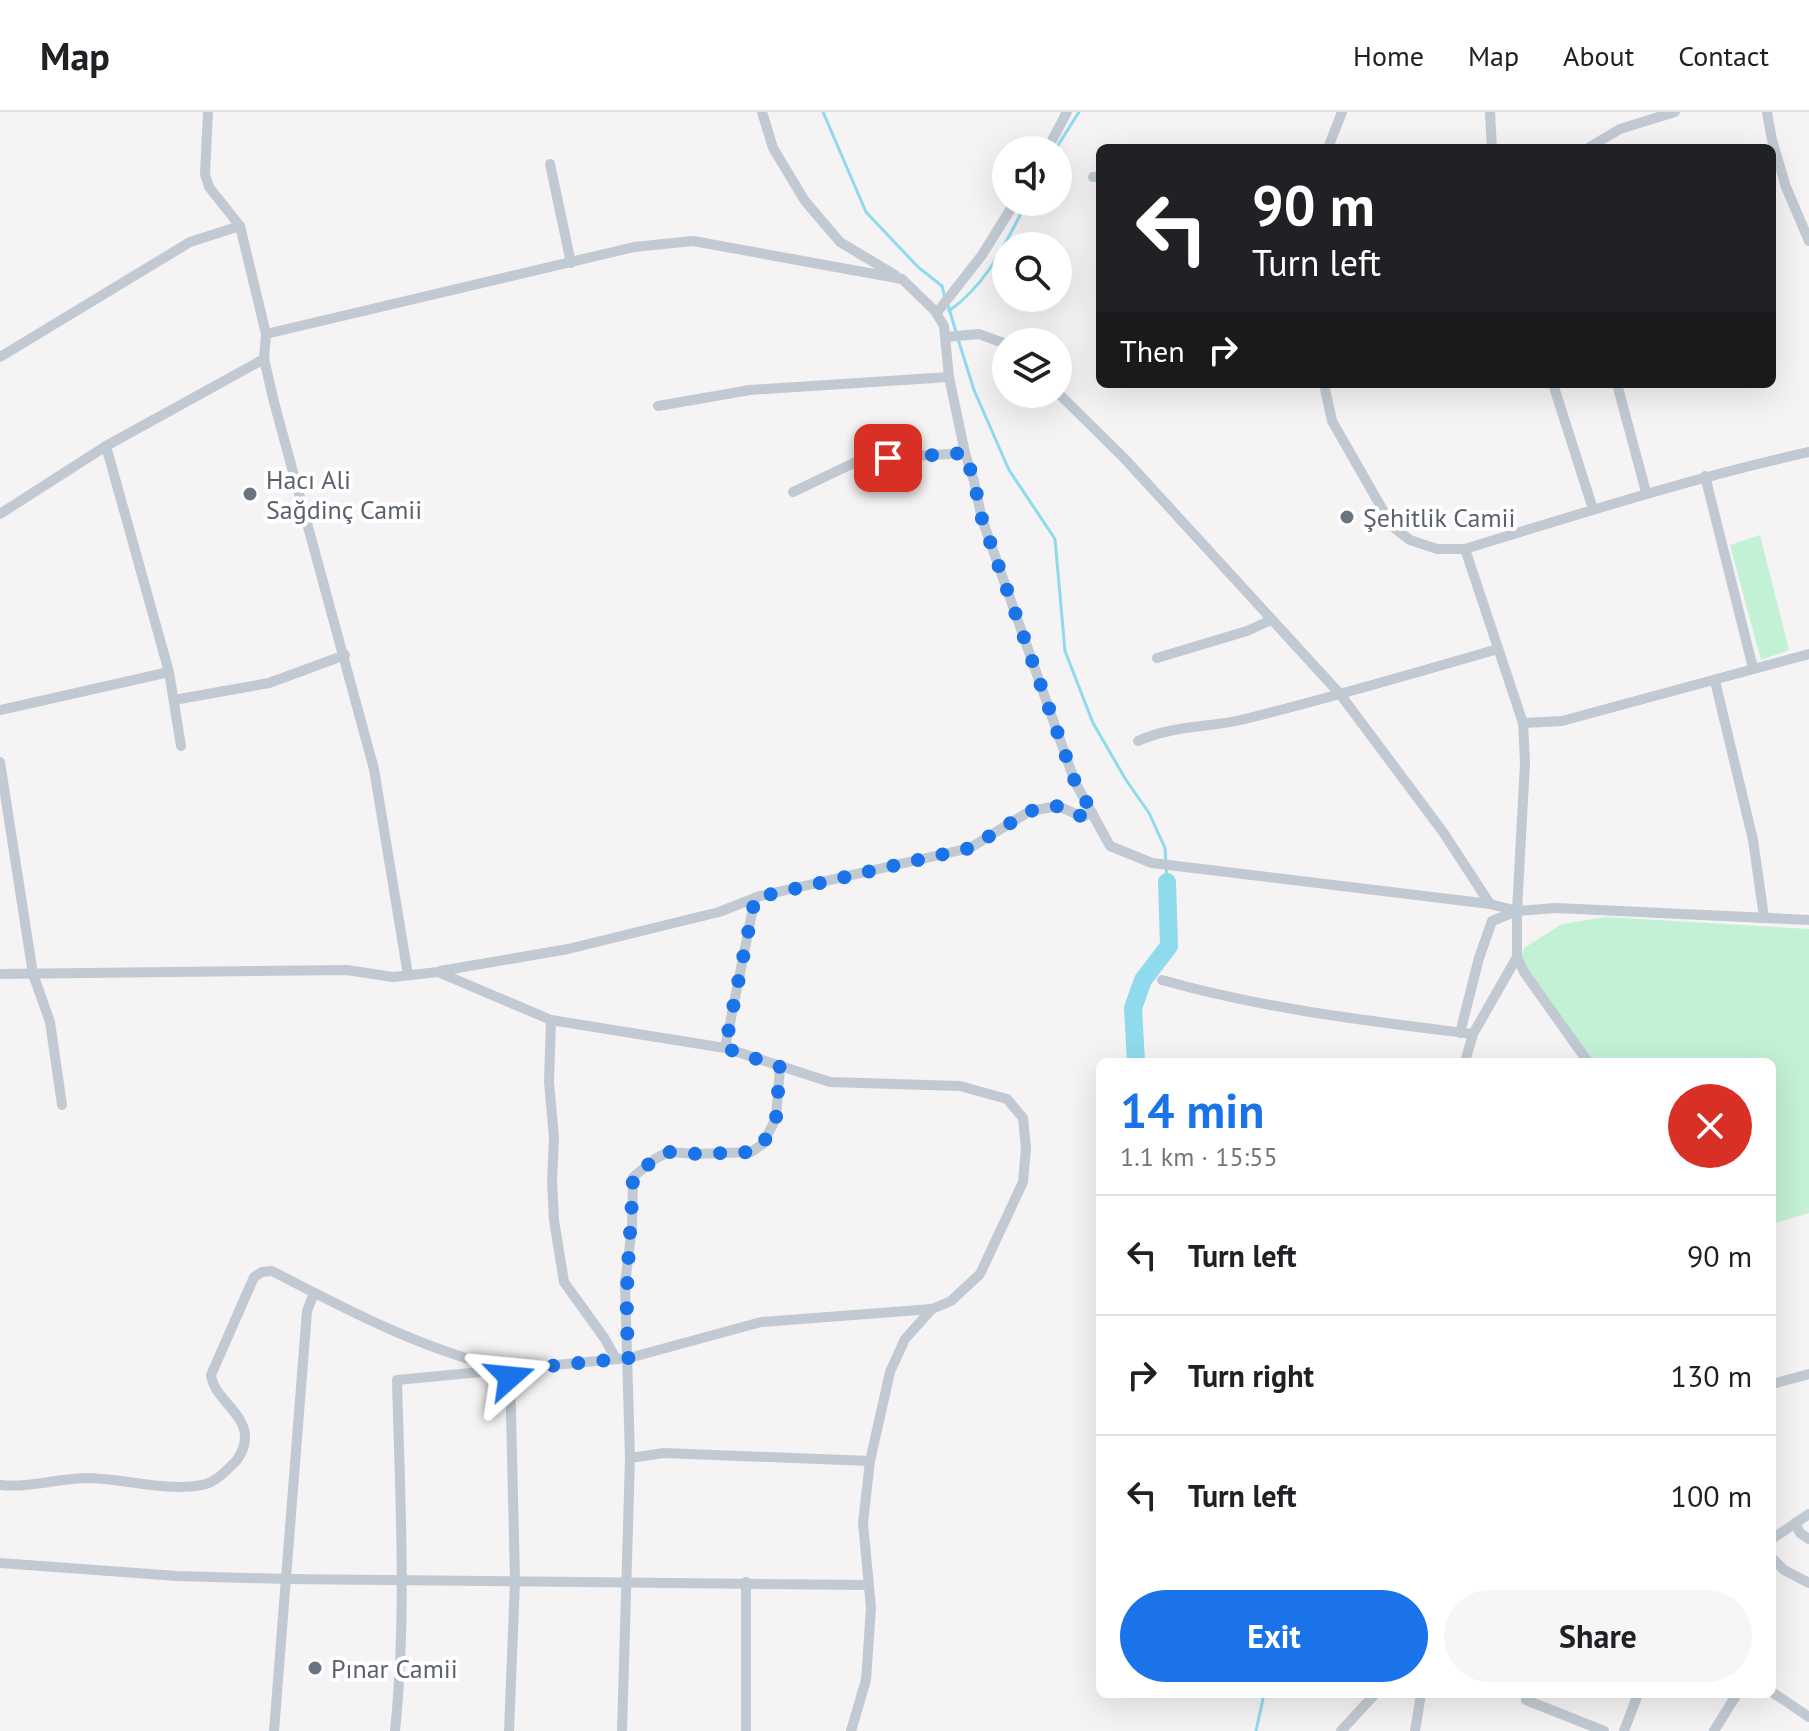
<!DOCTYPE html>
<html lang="en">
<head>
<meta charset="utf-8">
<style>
  :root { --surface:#fff; --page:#f6f6f6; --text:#202124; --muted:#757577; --line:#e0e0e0; --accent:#1a73e8 }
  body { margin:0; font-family:"PT Sans",sans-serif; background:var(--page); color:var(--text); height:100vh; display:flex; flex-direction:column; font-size:30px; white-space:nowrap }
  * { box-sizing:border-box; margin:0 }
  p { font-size:26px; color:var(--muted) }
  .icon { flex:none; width:44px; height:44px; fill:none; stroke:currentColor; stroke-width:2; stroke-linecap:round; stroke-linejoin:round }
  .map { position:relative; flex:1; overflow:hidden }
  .panel { position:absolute; left:1096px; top:946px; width:680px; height:640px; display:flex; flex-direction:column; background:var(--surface); border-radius:12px; box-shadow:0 8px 32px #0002 }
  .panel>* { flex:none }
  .guide { position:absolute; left:1096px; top:32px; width:680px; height:244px; border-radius:12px; box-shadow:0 8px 32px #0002; background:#202124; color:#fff; overflow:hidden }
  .controls { position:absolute; left:992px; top:24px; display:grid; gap:16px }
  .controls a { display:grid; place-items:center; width:80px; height:80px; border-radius:50%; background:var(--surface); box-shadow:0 8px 32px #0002; font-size:40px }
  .pin { position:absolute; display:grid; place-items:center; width:68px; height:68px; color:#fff; margin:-34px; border-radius:16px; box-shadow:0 4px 12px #0006 }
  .me { position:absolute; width:88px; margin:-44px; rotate:72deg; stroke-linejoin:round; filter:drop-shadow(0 0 6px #0008) }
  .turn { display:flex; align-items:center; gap:28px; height:168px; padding:0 24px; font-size:36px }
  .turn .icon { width:104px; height:104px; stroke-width:2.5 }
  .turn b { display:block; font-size:56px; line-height:68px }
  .then { display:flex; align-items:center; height:76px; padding:0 24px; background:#0003; gap:16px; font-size:30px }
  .round { display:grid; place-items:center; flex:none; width:84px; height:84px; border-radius:42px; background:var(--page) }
  .head { display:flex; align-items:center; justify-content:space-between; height:136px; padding:0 24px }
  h1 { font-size:48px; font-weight:600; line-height:60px; color:var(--accent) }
  .action { display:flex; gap:16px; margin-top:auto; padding:16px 24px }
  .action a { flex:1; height:92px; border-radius:48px; background:var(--accent); color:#fff; font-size:32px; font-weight:600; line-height:92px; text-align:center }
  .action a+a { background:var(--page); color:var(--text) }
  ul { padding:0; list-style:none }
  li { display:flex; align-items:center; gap:24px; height:120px; padding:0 24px; border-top:2px solid var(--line) }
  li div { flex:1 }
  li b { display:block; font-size:30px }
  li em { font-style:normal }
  header { display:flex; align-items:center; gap:48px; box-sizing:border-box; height:112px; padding:0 40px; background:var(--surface); border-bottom:2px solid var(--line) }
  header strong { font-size:38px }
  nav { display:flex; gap:44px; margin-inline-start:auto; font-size:28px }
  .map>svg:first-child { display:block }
  .green { fill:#c3f1d5 }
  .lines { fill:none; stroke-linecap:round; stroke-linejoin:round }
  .stream { stroke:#90daee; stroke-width:3 }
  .river { stroke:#90daee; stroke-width:18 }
  .minor { stroke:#c1cad2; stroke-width:10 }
  .route { stroke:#1a73e8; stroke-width:14; stroke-dasharray:0 25.2 }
  .worship-dot { fill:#6b7280; stroke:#fff; stroke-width:3 }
  .labels { text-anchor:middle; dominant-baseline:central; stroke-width:8; stroke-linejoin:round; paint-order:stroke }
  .worship-label { font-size:26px; fill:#5b616d; stroke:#fff; text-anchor:start }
</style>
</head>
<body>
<header>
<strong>Map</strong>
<nav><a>Home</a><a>Map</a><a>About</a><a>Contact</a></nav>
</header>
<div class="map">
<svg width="1809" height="1619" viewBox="0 0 1809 1619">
  <rect width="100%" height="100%" fill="#f5f3f3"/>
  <!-- green -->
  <g class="green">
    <path d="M1760,423L1789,538L1761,548L1730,433Z"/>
    <path d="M1606,805L1809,817V1101L1772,1112V950H1590L1520,847L1524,836L1562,812Z"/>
  </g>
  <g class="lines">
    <!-- stream -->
    <g class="stream">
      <path d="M823,0L866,100L918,155L942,174L945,186"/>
      <path d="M1055,38L1079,0"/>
      <path d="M948,193L956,220"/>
      <path d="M949,199C989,170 1004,133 1027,90"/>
      <path d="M958,227L974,278L1009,358L1055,427L1065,539L1093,611L1126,668L1149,701L1165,736L1167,770"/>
      <path d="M1256,1619L1264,1582"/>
    </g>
    <!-- river -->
    <path class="river" d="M1136,950L1133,896L1143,868L1169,834L1167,770"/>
    <!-- minor -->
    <g class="minor">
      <path d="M208,0L205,62L209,75L240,114L266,222"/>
      <path d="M762,0L773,36L805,89L840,130L895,163"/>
      <path d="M1490,0L1492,36"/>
      <path d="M1767,0L1772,28L1786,75L1809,129"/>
      <path d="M1328,36L1342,0"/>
      <path d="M1588,36L1620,17L1675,0"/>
      <path d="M1047,38L1067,0"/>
      <path d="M550,52L571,151"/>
      <path d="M1093,65L1100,64"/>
      <path d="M935,199L939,198L982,143L1015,90"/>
      <path d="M945,225L979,222L1006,232"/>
      <path d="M0,245L190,130L240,114"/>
      <path d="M264,247L274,290L374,657L408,863"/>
      <path d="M1324,272L1332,309L1392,414L1410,428L1437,437H1465C1579,402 1692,366 1809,340"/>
      <path d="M1553,272L1593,397"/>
      <path d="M1617,272L1646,380"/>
      <path d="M1058,281L1124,346L1340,582L1443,720L1490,792"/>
      <path d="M658,294L750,278L949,265"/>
      <path d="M106,334L169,560L181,634"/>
      <path d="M1705,364L1753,556"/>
      <path d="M793,380L862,347L965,341"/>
      <path d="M0,402L106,334L264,247L266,222L634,135L693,129L902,167L935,199L944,214L949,265L965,341L974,369L982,407L1075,670L1110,734L1152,751L1490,792L1517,799L1556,796L1809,808"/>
      <path d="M1465,437L1523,611L1525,651L1517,799V845L1524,860L1588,950"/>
      <path d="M1157,546L1247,519L1271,508"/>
      <path d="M1715,569L1753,728L1764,805"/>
      <path d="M174,588L269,571L345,543"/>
      <path d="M0,598L169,560"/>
      <path d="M1523,611L1562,609L1809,542"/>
      <path d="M1138,629C1173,613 1209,616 1245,607C1330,586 1414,561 1498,537"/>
      <path d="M0,650L33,862L50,910L62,993"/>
      <path d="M440,859L568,837L719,800L760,784L970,736L1030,699L1058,694L1083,705L1092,700"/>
      <path d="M0,862L347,858L393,865L438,860L551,908L725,936L830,970L960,974L1007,987L1023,1006L1026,1036L1023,1070L980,1162L951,1189L932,1197L761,1210L629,1246L397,1268C400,1385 407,1502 395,1619"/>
      <path d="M1162,868C1264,897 1369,909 1473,922"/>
      <path d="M551,908L549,970L554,1026L552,1069L554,1108L564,1170L605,1227L616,1247"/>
      <path d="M1460,921L1479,846L1492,809L1517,799"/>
      <path d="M725,936L755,786"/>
      <path d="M1465,950L1473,922L1517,845"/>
      <path d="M1772,1272L1809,1262"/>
      <path d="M630,1346L664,1341L870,1349"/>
      <path d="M0,1373C29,1376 56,1367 85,1366C124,1366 164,1380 202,1373C214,1371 224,1361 232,1353C239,1347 245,1336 245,1326C246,1301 214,1287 211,1263L254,1165L262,1160L272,1159C349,1199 425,1239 510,1258L515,1469L509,1619"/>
      <path d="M1795,1411L1800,1421L1809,1427"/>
      <path d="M1772,1427L1809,1402"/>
      <path d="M1772,1446L1784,1458L1809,1471"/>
      <path d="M0,1451L177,1464L286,1467L869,1473"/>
      <path d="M746,1470V1619"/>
      <path d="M1772,1580L1809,1605"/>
      <path d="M1527,1582L1526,1588L1604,1619"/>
      <path d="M274,1619L307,1199L314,1181"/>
      <path d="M622,1619L630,1346L625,1172L632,1115L633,1065L655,1047L668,1040L697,1042L751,1040L763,1032L776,1006L780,955"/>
      <path d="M851,1619L866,1568L871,1496L863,1411L870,1349L890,1260L905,1227L932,1197"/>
      <path d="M1341,1619L1375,1582"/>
      <path d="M1415,1619L1421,1582"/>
      <path d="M1624,1619L1638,1582"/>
      <path d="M1714,1619L1737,1582"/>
    </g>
  </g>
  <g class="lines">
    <!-- route -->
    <path class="route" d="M510,1265V1258L629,1246C623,1184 631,1126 633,1065L655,1047L668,1040L697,1042L751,1040L763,1032L776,1006L780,955L725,936L755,786L970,736L1030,699L1058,694L1083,705L1092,700L1075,670L982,407L974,369L965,341L888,346"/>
  </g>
  <!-- markers -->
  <g class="worship-dot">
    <circle cx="250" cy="382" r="8"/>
    <circle cx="1347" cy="405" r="8"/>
    <circle cx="315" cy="1556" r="8"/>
  </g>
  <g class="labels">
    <!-- worship labels -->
    <g class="worship-label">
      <text x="266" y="367">Hacı Ali<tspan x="266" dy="30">Sağdinç Camii</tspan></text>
      <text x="1363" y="405">Şehitlik Camii</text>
      <text x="331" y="1556">Pınar Camii</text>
    </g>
  </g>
</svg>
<div class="controls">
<a><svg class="icon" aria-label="sound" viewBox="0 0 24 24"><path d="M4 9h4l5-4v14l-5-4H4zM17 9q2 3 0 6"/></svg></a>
<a><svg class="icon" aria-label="search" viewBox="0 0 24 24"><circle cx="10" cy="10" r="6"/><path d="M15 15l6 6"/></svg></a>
<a><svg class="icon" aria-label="layers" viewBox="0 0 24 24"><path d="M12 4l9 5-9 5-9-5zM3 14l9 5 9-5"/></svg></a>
</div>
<div class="pin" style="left:888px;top:346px;background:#d93025"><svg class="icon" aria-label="arrive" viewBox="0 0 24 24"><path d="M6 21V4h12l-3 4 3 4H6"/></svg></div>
<svg class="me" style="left:510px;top:1265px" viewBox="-20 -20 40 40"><path d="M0-17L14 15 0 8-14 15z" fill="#1a73e8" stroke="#fff" stroke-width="4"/></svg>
<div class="guide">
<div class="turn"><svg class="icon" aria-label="left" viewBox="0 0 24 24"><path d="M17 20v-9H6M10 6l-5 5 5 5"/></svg><div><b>90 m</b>Turn left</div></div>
<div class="then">Then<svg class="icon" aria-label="right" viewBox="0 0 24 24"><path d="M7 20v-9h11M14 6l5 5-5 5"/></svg></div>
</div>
<section class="panel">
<div class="head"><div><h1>14 min</h1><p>1.1 km · 15:55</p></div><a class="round" style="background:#d93025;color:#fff"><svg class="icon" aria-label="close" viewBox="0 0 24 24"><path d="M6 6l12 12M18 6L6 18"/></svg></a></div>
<ul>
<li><svg class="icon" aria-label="left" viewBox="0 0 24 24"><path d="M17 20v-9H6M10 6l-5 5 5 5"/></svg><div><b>Turn left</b></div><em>90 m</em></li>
<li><svg class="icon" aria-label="right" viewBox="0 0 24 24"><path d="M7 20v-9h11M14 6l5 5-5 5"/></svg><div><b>Turn right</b></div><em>130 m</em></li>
<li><svg class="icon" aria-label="left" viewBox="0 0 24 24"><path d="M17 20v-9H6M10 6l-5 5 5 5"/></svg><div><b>Turn left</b></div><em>100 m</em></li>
</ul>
<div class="action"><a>Exit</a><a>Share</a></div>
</section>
</div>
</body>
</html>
